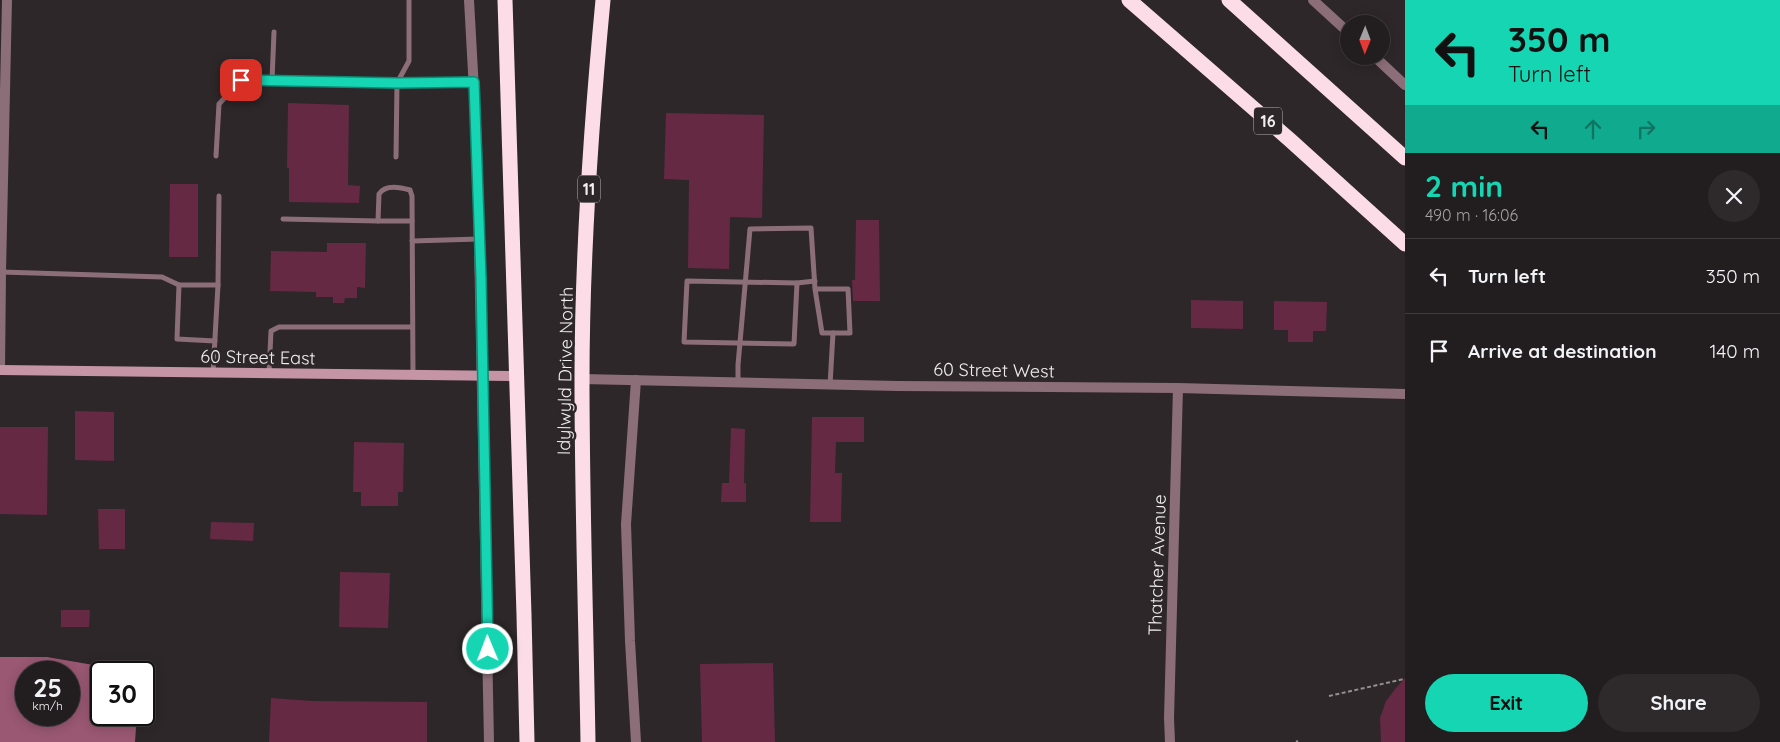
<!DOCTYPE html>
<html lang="en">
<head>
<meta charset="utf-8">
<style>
  :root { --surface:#221d1f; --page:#2e2a2c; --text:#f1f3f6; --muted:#a2a2a4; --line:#3f3b3d; --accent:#15d5b3 }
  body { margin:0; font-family:Quicksand,sans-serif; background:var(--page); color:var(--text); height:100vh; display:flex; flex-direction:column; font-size:19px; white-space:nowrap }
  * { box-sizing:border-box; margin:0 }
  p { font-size:16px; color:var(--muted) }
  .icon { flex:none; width:28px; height:28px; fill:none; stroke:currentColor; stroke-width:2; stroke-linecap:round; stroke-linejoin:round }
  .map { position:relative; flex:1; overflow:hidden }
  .drawer { display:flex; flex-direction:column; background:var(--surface); width:375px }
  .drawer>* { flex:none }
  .banner { background:#15d5b3; color:#111; overflow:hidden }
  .needle { width:32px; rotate:181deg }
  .tools { position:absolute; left:1340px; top:15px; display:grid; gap:10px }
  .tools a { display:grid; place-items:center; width:50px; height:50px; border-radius:50%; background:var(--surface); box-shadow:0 2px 12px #0003,0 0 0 1px var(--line); font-size:25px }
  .speed { position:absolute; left:15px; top:661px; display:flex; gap:10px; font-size:25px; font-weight:700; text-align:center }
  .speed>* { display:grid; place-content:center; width:65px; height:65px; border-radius:50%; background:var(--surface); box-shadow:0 2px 12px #0003,0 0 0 1px var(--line); line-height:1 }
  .speed small { font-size:12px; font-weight:400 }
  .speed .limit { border:2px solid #111; border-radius:8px; background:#fff; color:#111 }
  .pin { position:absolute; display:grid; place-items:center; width:42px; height:42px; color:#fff; margin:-21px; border-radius:10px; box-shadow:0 2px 8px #0006 }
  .me { position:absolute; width:55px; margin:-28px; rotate:359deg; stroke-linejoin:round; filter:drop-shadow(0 0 4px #0008) }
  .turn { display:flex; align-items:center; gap:18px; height:105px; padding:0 20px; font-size:22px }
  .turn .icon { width:65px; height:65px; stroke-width:2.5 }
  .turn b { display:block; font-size:35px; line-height:42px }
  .lanes { display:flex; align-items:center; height:48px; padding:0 20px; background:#0003; justify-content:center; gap:25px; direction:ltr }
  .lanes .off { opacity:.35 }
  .round { display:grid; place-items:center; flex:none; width:52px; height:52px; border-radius:26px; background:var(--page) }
  .overview { display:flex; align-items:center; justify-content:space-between; height:85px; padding:0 20px }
  h1 { font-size:30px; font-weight:800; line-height:38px; color:var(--accent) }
  .action { display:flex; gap:10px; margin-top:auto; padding:10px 20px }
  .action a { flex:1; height:58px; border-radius:30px; background:var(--accent); color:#111; font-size:20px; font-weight:800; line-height:58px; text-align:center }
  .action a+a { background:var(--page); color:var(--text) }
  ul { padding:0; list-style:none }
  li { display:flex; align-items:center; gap:15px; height:75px; padding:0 20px; border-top:1px solid var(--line) }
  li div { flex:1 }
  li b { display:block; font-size:19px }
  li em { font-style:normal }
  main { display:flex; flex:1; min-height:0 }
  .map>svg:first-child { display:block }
  .water { fill:#9a5872; fill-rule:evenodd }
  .building { fill:#652943 }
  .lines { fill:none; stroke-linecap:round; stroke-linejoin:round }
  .path { stroke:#948f91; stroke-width:2; stroke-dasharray:4 2.5; stroke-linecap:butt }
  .lane { stroke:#8c6e78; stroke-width:5 }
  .street { stroke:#8c6e78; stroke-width:10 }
  .secondary { stroke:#c595a6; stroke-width:10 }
  .highway { stroke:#fcdde7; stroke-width:15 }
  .route-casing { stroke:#0e8a74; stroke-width:12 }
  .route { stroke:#15d5b3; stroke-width:9 }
  .labels { text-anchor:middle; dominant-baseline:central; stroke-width:5; stroke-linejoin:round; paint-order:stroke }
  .shield { fill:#2d2729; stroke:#b6b2b4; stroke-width:1 }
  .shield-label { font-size:16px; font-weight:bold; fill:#f1eeef }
  .street-label { font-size:18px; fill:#f1eeef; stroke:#2d2729 }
</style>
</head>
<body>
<main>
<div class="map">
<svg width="1405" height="742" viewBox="0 0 1405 742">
  <rect width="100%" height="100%" fill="#2d2729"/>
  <!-- water -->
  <path class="water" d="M0,657H47L105,667L110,672H101V715H133L136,728L135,742H0ZM26,672H69V715H26Z"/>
  <!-- building -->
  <g class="building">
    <path d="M288,103L349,105L348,185L360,186L359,203L289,202V168H287Z"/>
    <path d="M666,113L764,115L762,218L730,217L729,269L688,268L689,180L664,179Z"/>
    <path d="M170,184H198V257H169Z"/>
    <path d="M856,220H879L880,301H853L852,280H855Z"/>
    <path d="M327,243H366L365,288L357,287V298H345L344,303H333V297H316V292L270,291L271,251L327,252Z"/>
    <path d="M1191,300L1243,301V329L1191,328Z"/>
    <path d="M1274,301L1327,302L1326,331H1313V342H1288V330H1274Z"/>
    <path d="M75,411L114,412V461L75,460Z"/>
    <path d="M812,417H864V442H836L835,473H842L841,522H810Z"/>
    <path d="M0,427H48L47,515L0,514Z"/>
    <path d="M731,428L745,429L744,483H746V502H721L722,483H729Z"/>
    <path d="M354,442L404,443L403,492H398V506H361V492H353Z"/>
    <path d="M98,509H125V549H99Z"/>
    <path d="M211,522L254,523L253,541L210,539Z"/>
    <path d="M340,572L390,573L388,628L339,627Z"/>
    <path d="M61,610H90L89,627H61Z"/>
    <path d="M773,663L775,742H702L700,664Z"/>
    <path d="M1405,678V742H1381L1380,718L1386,701L1396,688Z"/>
    <path d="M271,698L312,701L427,702V742H269Z"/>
  </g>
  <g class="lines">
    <!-- path -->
    <g class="path">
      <path d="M1329,696L1404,679"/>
      <path d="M1296,741L1298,742"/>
    </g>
    <!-- lane -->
    <g class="lane">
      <path d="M272,81L274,32"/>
      <path d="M216,156L219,104L241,80L397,83L409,61V0"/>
      <path d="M396,157L397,83L473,82"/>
      <path d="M283,219L378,221L379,194C385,184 400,187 410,190L412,196L413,375"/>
      <path d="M378,221H412"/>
      <path d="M412,241L479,239"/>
      <path d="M1,272L162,277L179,285"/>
      <path d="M687,281L797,283L794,344L684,342Z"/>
      <path d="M797,283L815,281"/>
      <path d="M215,341L177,339L179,285H218"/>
      <path d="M213,373L218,285L219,196"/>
      <path d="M269,373L271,331L279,327H412"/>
      <path d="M738,382V365L750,229L811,228L815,289L822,333H850L848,289H815"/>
      <path d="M830,385L833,333"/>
    </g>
    <!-- street -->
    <g class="street">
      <path d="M469,0L477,144L489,742"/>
      <path d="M1313,0L1349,33"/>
      <path d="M1374,56L1405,85"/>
      <path d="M0,370L1,272L7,0"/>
      <path d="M582,379L898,386L1178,388L1405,394"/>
      <path d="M636,380L626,524L630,641L636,742"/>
      <path d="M1170,742L1169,718L1178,388"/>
    </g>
    <!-- secondary -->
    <path class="secondary" d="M0,370L516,376"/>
    <!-- highway -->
    <g class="highway">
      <path d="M505,0L524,615L527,742"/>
      <path d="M1129,0L1290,140L1405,244"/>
      <path d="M1229,0L1405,158"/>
      <path d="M588,742C586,621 582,501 582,380C582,253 591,126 603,0"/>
    </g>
  </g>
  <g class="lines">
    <defs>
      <path id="route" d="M241,80L397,83L474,82L481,278L488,649"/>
    </defs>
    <!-- route casing -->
    <use href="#route" class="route-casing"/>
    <!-- route -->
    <use href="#route" class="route"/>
  </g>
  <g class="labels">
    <!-- shield labels -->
    <g class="shield">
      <rect x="1254" y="107.5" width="28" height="27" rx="4"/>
      <rect x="578" y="175.5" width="22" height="27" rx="4"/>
    </g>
    <g class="shield-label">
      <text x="1268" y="121">16</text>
      <text x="589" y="189">11</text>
    </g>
    <!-- street labels -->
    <g class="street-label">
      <text transform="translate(258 357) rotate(1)">60 Street East</text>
      <text transform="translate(994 370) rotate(1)">60 Street West</text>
      <text transform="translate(565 371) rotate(-89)">Idylwyld Drive North</text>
      <text transform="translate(1157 565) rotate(-88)">Thatcher Avenue</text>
    </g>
  </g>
</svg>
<div class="tools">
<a><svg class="needle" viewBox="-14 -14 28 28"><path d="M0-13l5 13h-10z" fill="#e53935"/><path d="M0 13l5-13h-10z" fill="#a2a2a4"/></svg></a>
</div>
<div class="speed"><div>25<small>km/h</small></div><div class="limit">30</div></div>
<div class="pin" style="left:241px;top:80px;background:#d93025"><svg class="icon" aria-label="arrive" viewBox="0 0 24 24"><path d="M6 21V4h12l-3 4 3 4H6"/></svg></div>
<svg class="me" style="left:488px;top:649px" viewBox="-20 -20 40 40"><circle r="17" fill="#15d5b3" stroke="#fff" stroke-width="3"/><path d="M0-11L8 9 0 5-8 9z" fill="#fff"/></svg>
</div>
<section class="drawer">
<div class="banner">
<div class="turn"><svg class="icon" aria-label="left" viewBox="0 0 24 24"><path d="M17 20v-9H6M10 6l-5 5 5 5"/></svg><div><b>350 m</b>Turn left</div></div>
<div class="lanes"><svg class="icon" aria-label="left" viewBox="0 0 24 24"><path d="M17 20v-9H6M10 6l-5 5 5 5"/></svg><svg class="icon off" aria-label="ahead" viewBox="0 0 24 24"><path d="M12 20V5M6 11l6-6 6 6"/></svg><svg class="icon off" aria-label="right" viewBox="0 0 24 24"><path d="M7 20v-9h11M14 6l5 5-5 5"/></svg></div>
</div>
<div class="overview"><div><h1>2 min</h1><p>490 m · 16:06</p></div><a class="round"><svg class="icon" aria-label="close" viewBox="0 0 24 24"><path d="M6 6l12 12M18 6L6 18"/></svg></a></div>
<ul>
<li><svg class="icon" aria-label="left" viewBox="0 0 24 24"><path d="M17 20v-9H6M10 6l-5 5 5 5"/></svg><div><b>Turn left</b></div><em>350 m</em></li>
<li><svg class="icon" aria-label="arrive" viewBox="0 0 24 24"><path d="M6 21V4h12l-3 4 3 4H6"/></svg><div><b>Arrive at destination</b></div><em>140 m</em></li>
</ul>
<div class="action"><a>Exit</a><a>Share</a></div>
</section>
</main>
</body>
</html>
